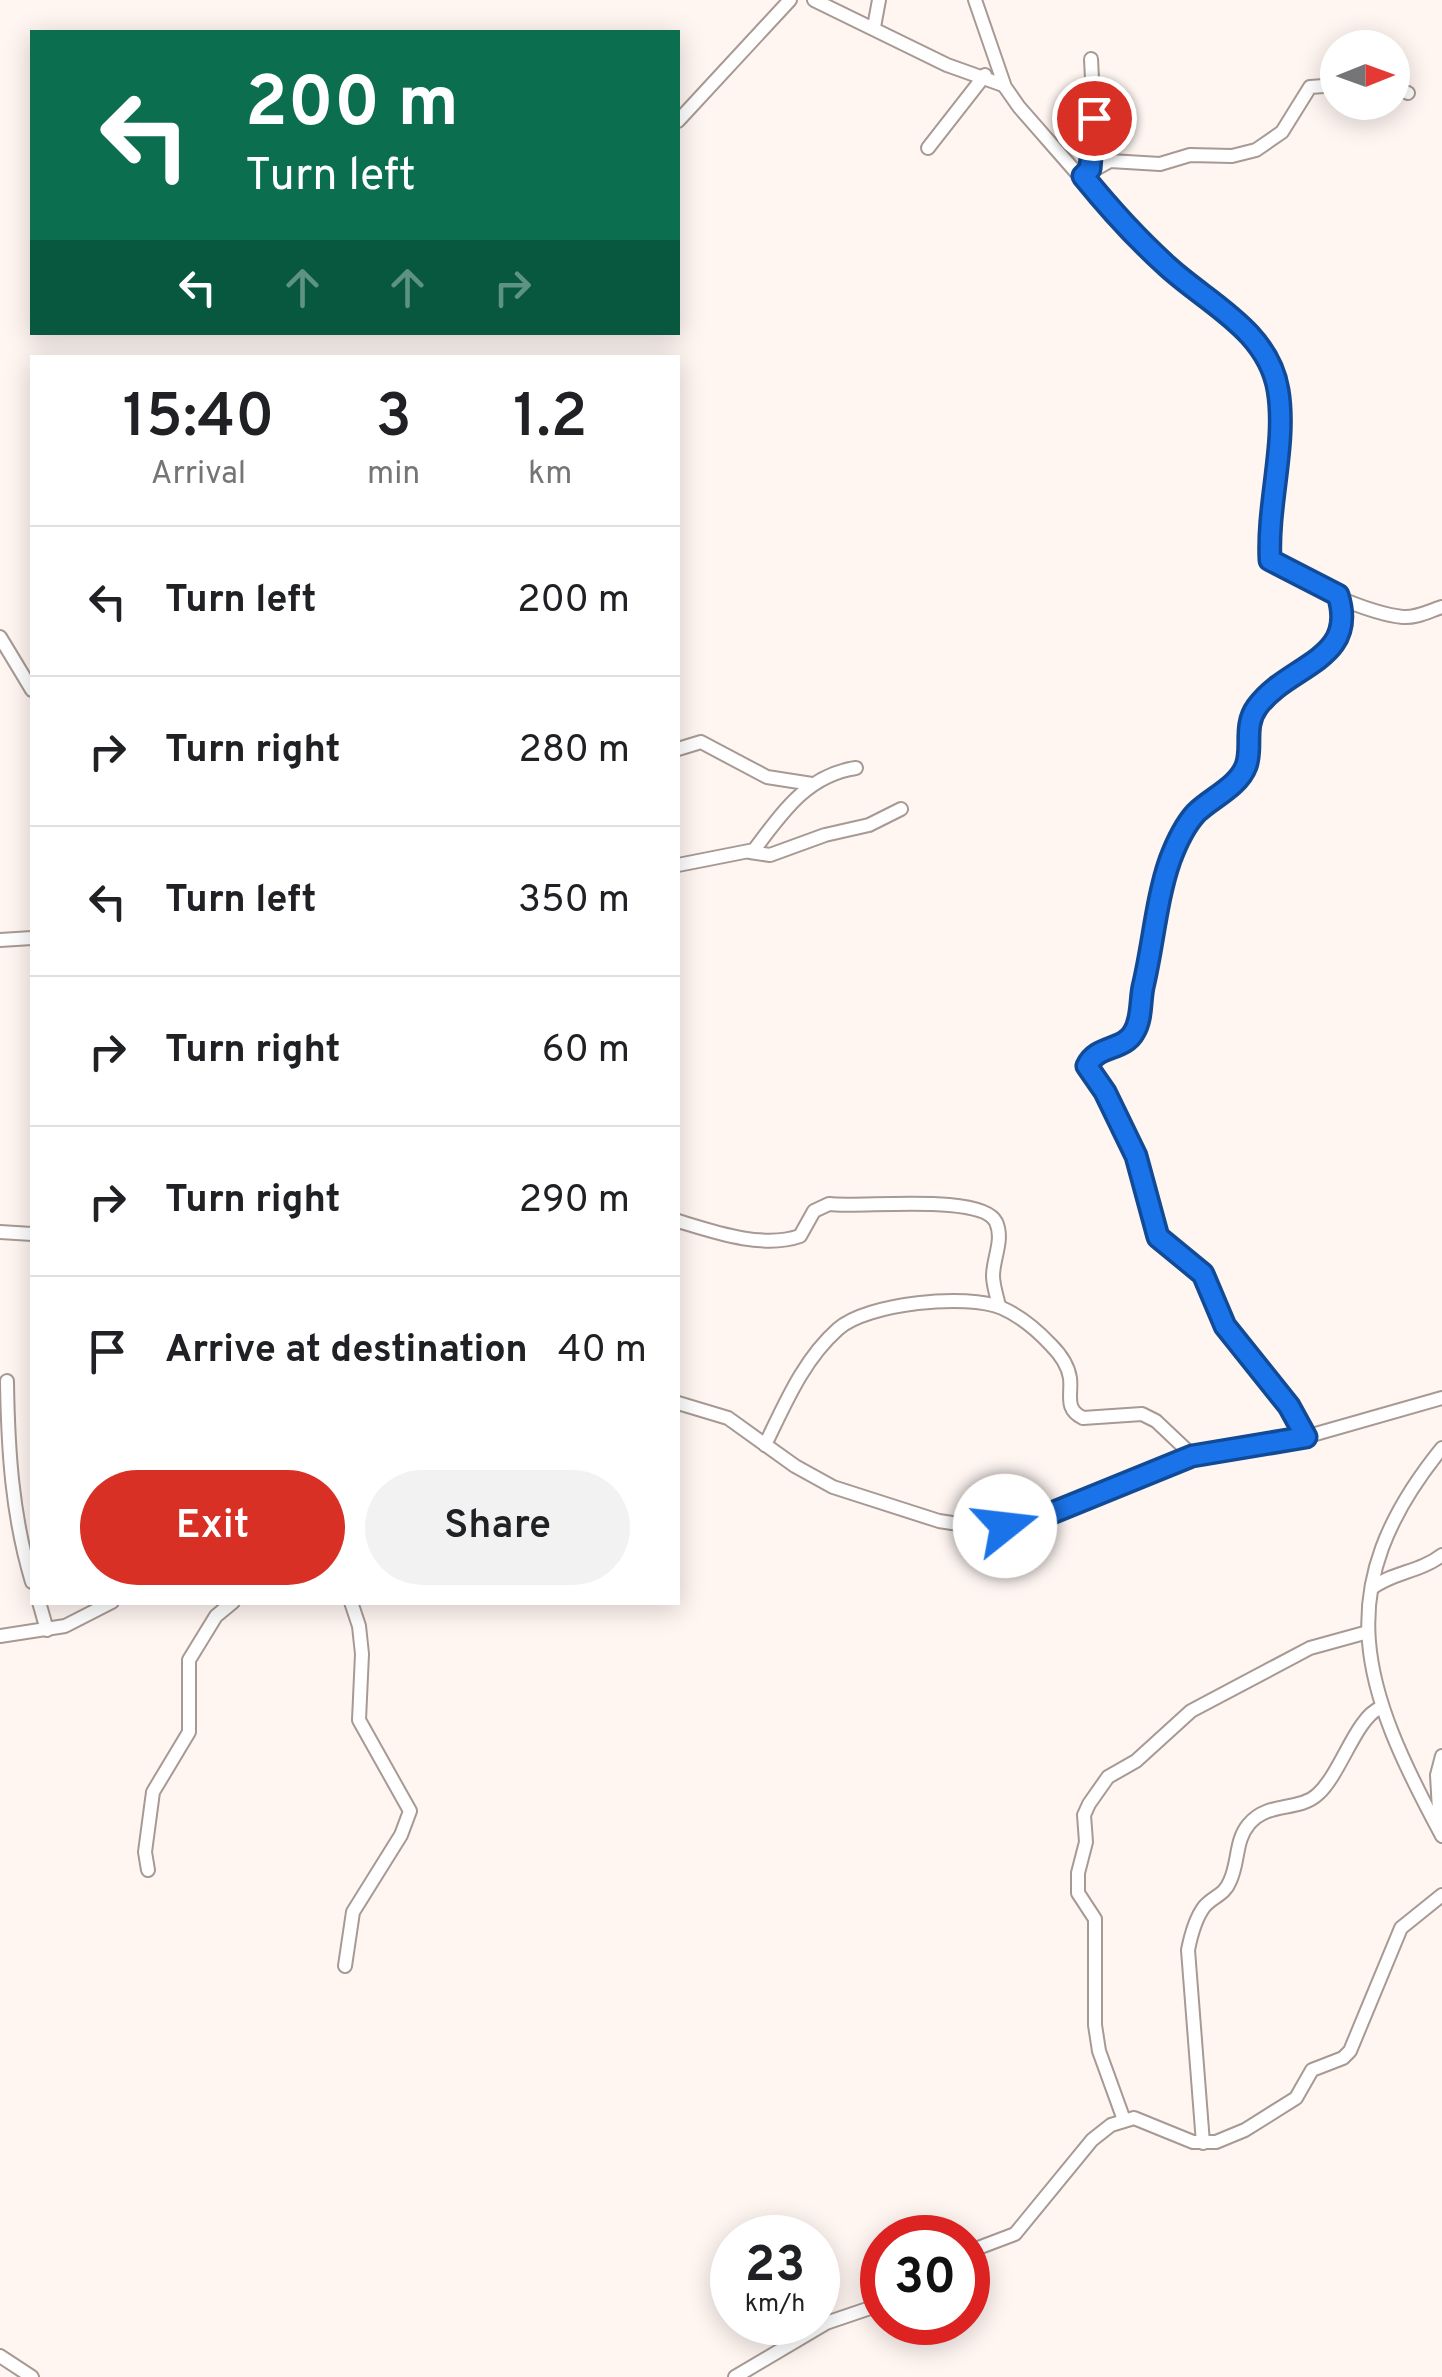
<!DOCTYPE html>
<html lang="en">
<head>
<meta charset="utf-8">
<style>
  :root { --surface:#fff; --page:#f2f2f2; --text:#202124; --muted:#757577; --line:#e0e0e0; --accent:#d93025 }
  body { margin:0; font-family:Overpass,sans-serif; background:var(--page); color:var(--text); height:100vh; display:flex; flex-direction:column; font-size:38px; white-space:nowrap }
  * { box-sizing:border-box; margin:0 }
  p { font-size:32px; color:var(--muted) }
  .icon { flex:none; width:55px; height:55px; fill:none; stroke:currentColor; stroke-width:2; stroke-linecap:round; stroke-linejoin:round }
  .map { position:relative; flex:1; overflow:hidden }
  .sheet { position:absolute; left:30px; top:355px; width:650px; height:1250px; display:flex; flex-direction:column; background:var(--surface); border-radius:0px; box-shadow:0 5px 25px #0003 }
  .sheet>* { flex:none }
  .top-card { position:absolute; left:30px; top:30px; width:650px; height:305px; border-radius:0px; box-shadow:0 5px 25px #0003; background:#0b6e4f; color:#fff; overflow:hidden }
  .needle { width:65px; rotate:89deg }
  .fabs { position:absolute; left:1320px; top:30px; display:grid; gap:20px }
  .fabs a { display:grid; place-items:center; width:90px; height:90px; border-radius:50%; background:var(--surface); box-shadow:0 5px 25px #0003; font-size:50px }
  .speed { position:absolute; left:710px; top:2215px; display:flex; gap:20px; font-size:50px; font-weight:700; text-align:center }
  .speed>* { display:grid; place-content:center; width:130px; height:130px; border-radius:50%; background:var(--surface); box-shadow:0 5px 25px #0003; line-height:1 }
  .speed small { font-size:25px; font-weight:400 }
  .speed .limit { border:15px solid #d22; background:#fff; color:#111 }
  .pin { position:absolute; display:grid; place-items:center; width:85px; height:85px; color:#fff; margin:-42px; border:5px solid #fff; border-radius:50%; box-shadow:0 2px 10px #0007 }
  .me { position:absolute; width:110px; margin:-55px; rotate:74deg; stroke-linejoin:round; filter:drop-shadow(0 0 8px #0008) }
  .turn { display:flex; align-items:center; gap:35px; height:210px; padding:0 50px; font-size:45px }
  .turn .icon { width:130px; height:130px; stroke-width:2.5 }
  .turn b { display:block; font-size:70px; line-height:85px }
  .lanes { display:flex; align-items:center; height:95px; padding:0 50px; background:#0003; justify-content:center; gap:50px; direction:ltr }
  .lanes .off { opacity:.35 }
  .eta { display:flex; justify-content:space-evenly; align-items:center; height:170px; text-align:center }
  .eta b { font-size:60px; font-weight:600; line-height:70px }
  .action { display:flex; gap:20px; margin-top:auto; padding:20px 50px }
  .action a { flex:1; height:115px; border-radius:60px; background:var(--accent); color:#fff; font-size:40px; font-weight:600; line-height:115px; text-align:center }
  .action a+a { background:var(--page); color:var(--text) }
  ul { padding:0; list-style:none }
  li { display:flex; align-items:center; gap:30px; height:150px; padding:0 50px; border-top:2px solid var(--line) }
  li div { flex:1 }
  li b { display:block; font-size:38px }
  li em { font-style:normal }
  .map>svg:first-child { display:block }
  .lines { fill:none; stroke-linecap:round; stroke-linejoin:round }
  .minor-casing { stroke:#a79993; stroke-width:16 }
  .minor { stroke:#fff; stroke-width:12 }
  .route-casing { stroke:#114b97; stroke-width:25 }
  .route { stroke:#1a73e8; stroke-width:18 }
</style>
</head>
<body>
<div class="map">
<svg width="1442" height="2377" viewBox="0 0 1442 2377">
  <rect width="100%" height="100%" fill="#fff6f2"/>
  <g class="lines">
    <defs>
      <g id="minor">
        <path d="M814,0L947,65L1003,85"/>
        <path d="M975,0L1005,87L1019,107C1057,150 1094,194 1133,235C1183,287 1269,320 1279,399L1269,530L1271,560C1294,582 1371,614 1403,617C1417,618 1429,611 1442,607"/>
        <path d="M874,27L879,0"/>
        <path d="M1392,87L1408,93"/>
        <path d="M678,121L790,0"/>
        <path d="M928,148L985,75"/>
        <path d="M1090,169L1094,118L1091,59"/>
        <path d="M1083,176L1110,161L1160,164L1190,155L1232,156L1256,150L1282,132L1310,87L1338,85"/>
        <path d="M0,637L32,690"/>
        <path d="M678,749L701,742L767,777L812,784"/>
        <path d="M750,852L770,855L825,835L869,825L901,809"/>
        <path d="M678,865L754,850C782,813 807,775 856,768"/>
        <path d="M0,940L32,938"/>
        <path d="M678,1221C714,1232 763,1249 800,1236L814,1211L829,1204C861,1208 982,1193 996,1222C1004,1240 993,1258 993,1276C993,1285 997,1297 999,1306"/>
        <path d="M0,1232L32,1234"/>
        <path d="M7,1381C8,1451 12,1515 32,1582"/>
        <path d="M678,1403L728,1418L795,1466L833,1487L939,1521L978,1527L1032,1521L1193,1456L1305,1437L1442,1398"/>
        <path d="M1305,1437L1276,1389L1231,1336L1203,1274L1165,1247L1158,1237L1136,1156L1105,1092L1087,1066L1094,1055L1133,1034L1170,860L1193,816L1237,779L1247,765L1246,742L1257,707L1334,645L1343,623L1338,595"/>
        <path d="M765,1445C785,1404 803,1360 838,1329C867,1303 967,1293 1002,1308C1020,1316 1038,1331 1051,1345C1060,1354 1068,1365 1070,1378C1072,1395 1064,1409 1083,1418L1142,1414L1156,1421L1193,1456"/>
        <path d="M1442,1448C1326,1591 1363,1689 1442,1836"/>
        <path d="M1372,1588C1393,1572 1420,1572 1442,1555"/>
        <path d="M39,1602L47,1630"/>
        <path d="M0,1636L65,1626L112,1602"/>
        <path d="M1440,1828L1437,1775L1442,1756"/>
        <path d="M148,1870L145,1852L153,1792L189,1732V1660L216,1616L233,1602"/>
        <path d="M345,1966L353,1912L401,1835L410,1811L359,1720L362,1654L359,1626L351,1602"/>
        <path d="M1124,2120L1099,2051L1095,2025V1919L1078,1893V1873L1086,1842L1084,1815L1089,1804L1108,1777L1136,1761L1191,1711L1310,1648L1368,1632"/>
        <path d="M1203,2143L1188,1950C1191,1935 1195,1919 1204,1907C1213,1896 1224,1896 1230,1881C1239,1862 1235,1840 1249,1824C1268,1801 1299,1812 1318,1794C1341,1773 1356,1718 1380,1708"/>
        <path d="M968,2257L978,2248L1015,2234L1092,2140L1111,2125L1134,2118L1193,2142H1216L1245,2130L1296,2098L1312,2070L1343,2058L1350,2051L1401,1928L1442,1895"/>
        <path d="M0,2356L32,2377"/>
        <path d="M735,2377L826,2323L882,2304"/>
      </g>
    </defs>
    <!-- minor casing -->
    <use href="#minor" class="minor-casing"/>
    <!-- minor -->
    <use href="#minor" class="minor"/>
  </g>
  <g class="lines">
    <defs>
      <path id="route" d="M1005,1526L1032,1521L1192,1456L1306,1437L1289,1406L1225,1326L1203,1274L1158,1237L1136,1156L1105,1092L1087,1066C1096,1045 1124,1051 1134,1032C1142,1019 1140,1002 1143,987C1153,946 1156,900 1170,860C1176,844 1185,825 1196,813C1211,798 1238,787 1246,766C1253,748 1243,726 1257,707C1288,664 1359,661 1338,595L1270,560C1267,504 1287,443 1278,390C1268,330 1207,303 1167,266C1136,238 1109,208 1083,176L1090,169L1094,118"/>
    </defs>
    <!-- route casing -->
    <use href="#route" class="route-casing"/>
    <!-- route -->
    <use href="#route" class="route"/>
  </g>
</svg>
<div class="fabs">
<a><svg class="needle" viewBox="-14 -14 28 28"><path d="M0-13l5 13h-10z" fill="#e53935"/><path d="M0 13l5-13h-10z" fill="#757577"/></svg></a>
</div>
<div class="speed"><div>23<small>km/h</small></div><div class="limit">30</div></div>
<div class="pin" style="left:1094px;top:118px;background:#d93025"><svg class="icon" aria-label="arrive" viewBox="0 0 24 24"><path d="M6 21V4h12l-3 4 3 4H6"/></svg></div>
<svg class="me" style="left:1005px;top:1526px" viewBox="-20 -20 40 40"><circle r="19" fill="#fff"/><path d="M0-13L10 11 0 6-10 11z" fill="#1a73e8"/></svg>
<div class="top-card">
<div class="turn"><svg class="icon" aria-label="left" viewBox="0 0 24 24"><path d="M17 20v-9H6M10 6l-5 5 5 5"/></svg><div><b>200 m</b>Turn left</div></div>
<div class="lanes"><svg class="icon" aria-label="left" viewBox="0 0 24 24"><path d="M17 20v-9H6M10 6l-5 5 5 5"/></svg><svg class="icon off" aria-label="ahead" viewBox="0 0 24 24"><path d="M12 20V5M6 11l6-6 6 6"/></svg><svg class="icon off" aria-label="ahead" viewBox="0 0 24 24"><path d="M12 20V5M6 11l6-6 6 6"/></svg><svg class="icon off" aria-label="right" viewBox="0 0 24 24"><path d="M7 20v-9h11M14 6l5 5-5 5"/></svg></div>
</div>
<section class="sheet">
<div class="eta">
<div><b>15:40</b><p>Arrival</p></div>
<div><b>3</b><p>min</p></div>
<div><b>1.2</b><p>km</p></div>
</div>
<ul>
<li><svg class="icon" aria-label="left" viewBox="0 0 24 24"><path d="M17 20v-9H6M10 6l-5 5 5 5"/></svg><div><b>Turn left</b></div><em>200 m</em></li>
<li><svg class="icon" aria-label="right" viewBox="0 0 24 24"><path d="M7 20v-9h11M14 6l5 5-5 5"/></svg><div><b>Turn right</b></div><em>280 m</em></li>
<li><svg class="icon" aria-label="left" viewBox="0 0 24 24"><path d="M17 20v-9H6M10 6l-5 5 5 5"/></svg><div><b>Turn left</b></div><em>350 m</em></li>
<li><svg class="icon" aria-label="right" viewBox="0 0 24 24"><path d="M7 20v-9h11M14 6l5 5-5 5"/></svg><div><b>Turn right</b></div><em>60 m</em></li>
<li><svg class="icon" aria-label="right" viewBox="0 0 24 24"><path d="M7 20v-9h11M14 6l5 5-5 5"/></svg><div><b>Turn right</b></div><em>290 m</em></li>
<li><svg class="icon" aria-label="arrive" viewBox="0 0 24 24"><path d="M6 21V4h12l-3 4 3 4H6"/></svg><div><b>Arrive at destination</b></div><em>40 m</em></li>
</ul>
<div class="action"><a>Exit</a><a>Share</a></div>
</section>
</div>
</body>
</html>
